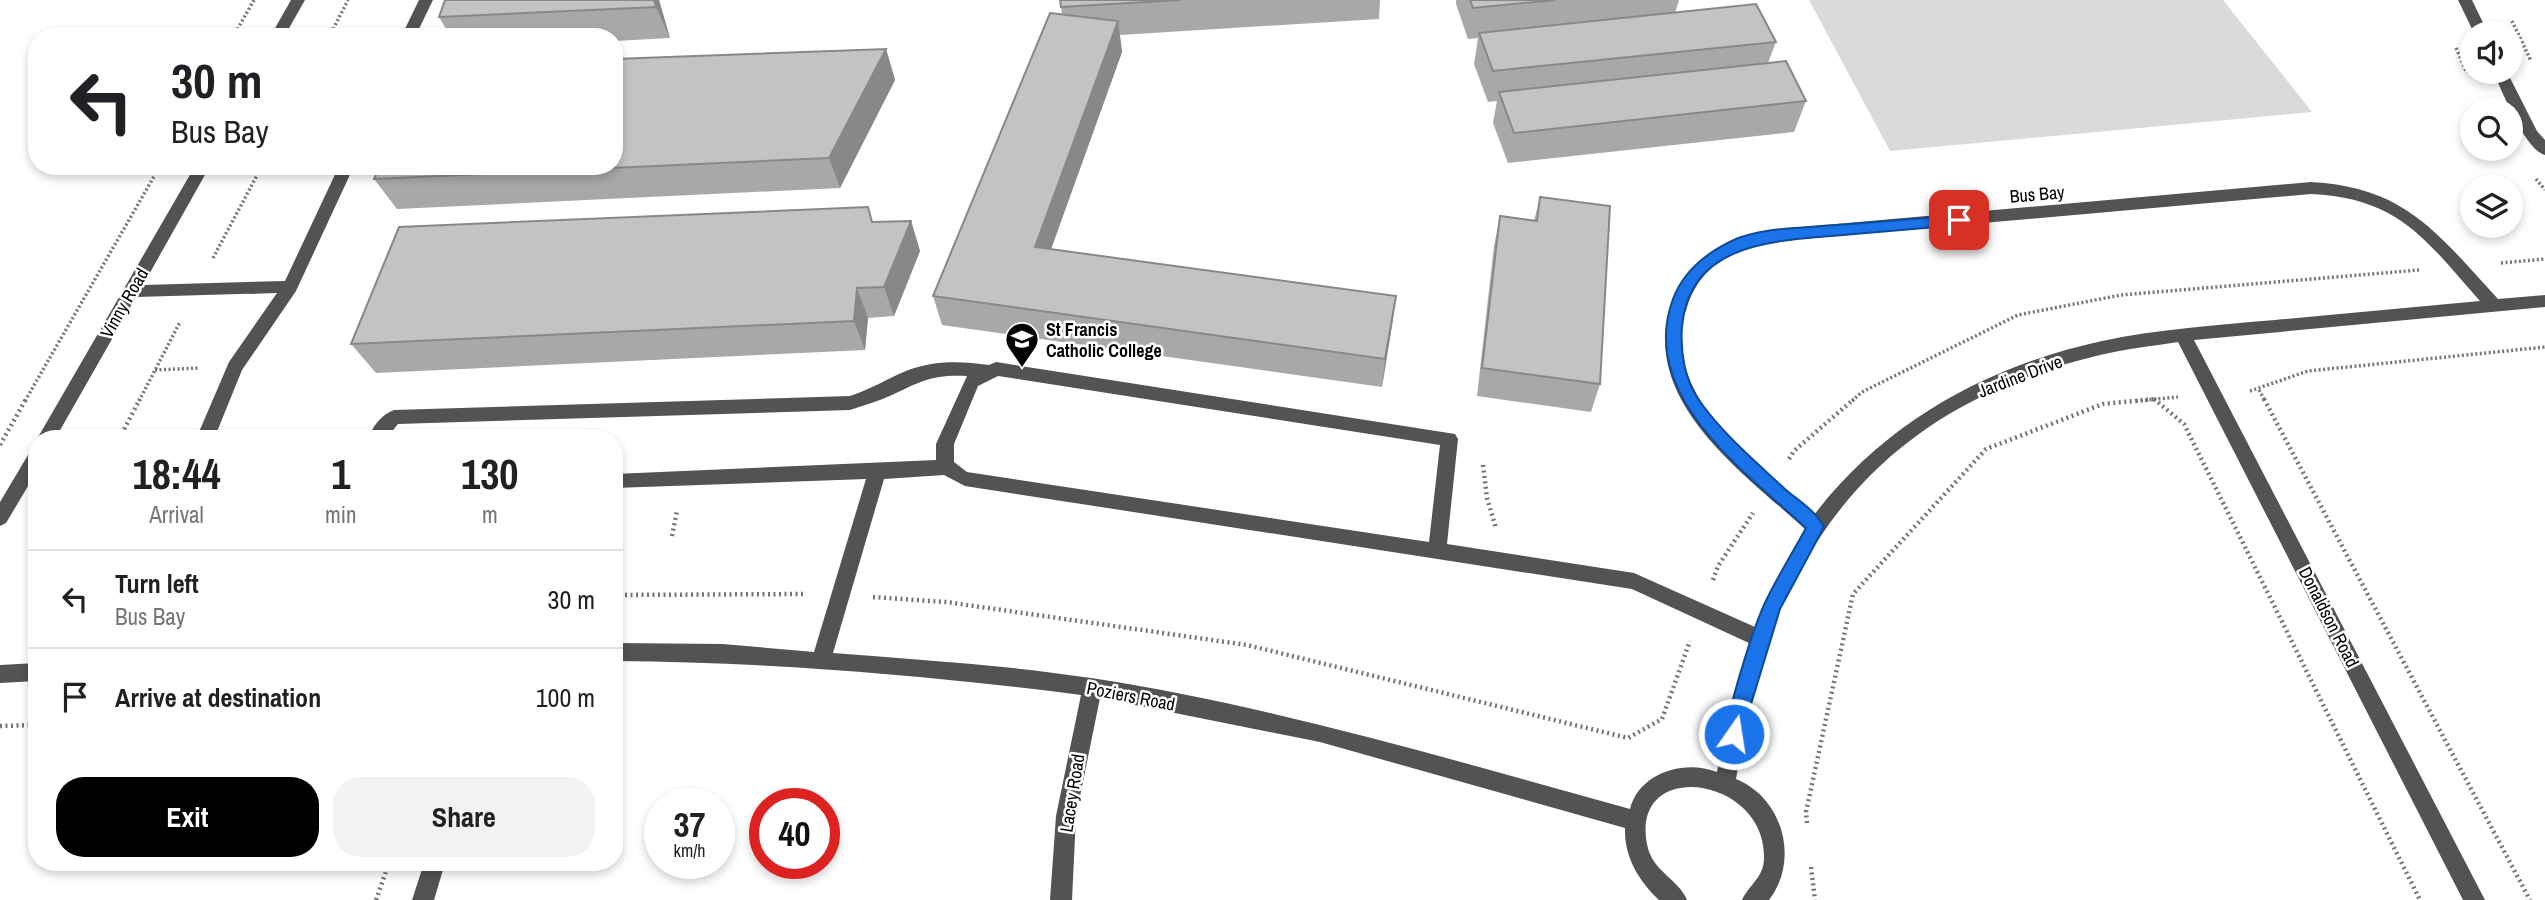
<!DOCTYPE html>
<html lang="en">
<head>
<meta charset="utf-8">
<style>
  :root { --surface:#fff; --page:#f2f2f2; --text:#202124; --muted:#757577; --line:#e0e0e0; --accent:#000 }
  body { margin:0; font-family:"Archivo Narrow",sans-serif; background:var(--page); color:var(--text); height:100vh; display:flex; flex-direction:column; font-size:26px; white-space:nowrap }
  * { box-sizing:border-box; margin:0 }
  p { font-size:23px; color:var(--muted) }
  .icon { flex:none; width:38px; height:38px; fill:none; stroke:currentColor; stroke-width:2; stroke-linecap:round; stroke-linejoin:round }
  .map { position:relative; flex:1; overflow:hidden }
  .drawer { position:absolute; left:28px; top:430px; width:595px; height:441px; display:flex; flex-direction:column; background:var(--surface); border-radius:28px; box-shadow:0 4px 10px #0003 }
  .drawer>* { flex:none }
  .hud { position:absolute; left:28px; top:28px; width:595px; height:147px; border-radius:28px; box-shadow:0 4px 10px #0003; background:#fff; color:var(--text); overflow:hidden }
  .tools { position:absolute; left:2460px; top:21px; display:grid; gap:14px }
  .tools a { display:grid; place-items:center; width:63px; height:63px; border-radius:50%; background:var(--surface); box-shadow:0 4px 10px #0003; font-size:35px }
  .speed { position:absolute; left:644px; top:788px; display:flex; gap:14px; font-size:35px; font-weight:700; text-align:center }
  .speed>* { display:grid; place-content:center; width:91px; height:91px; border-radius:50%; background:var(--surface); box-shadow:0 4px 10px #0003; line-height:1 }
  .speed small { font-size:18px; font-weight:400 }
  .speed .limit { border:10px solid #d22; background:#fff; color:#111 }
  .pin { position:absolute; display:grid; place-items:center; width:60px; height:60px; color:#fff; margin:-30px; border-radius:14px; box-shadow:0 4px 10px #0006 }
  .me { position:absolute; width:77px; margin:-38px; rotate:13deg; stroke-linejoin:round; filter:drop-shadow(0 0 5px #0008) }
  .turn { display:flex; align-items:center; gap:24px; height:147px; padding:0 28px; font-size:32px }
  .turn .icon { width:91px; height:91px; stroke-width:2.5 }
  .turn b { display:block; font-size:49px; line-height:60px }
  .eta { display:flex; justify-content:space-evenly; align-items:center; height:119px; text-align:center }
  .eta b { font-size:42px; font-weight:700; line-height:49px }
  .primary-button { display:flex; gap:14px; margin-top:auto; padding:14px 28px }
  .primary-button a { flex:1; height:80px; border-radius:28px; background:var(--accent); color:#fff; font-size:28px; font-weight:700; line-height:80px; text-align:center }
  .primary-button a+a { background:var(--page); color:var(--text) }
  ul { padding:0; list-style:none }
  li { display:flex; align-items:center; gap:21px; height:98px; padding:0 28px; border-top:2px solid var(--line) }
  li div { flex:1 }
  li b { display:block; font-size:26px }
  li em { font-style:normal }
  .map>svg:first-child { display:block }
  .green { fill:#dadada }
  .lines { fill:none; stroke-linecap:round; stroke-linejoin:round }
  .path-far1 { stroke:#757575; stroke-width:3.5; stroke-dasharray:2 2.5; stroke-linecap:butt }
  .path { stroke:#757575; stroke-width:4.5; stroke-dasharray:2 3.5; stroke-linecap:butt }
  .minor { fill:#535353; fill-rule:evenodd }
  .wall { fill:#a8a8a8 }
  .shaded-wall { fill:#888 }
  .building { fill:#c3c3c3; stroke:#888; stroke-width:2 }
  .route { fill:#1a73e8; stroke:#114b97; stroke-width:2 }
  .labels { text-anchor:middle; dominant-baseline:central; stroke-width:5; stroke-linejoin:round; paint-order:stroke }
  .street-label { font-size:18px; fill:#000; stroke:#fff }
  .poi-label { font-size:18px; font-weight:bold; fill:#000; stroke:#fff; text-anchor:start }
</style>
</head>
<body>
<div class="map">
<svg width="2545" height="900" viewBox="0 0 2545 900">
  <rect width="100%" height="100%" fill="#fff"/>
  <!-- green -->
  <path class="green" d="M1809,0H2223L2312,112L1890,151Z"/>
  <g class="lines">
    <!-- path-far1 -->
    <g class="path-far1">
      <path d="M2512,21L2531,61"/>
      <path d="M233,37L254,0"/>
      <path d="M329,37L348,0"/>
      <path d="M2456,48L2467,73"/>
      <path d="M2536,179L2545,190"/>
      <path d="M213,258L262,166"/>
      <path d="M2501,263L2545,259"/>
      <path d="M155,370L199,368"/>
      <path d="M2259,390L2265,401"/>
      <path d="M2250,391L2308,371L2545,347"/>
      <path d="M2154,399L2156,401"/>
      <path d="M25,401L160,166"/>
      <path d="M139,401L180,322"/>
      <path d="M1852,401L1862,392L2018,315L2121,295L2419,270"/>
      <path d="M2136,401L2178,397"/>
    </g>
    <!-- path -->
    <g class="path">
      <path d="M2154,399L2184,424L2420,900"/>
      <path d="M2264,399L2530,900"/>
      <path d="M119,439L140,399"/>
      <path d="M0,445L26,399"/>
      <path d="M1789,459L1794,451L1854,399"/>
      <path d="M1483,465L1487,498L1496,528"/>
      <path d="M672,536L677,511"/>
      <path d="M1713,580L1718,566L1753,513"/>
      <path d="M614,595L805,594"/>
      <path d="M873,597L946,602L1247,645L1628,738L1662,719L1690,641"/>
      <path d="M0,726L37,725"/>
      <path d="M1807,823L1806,812L1853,594L1986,449L2103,404L2155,399"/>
      <path d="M1811,867L1815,900"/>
      <path d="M376,900L389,863"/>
    </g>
    <!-- minor -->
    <g class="minor">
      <path d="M291,0H305L284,37H270Z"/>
      <path d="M419,0H433L415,37H401Z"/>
      <path d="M2458,0H2472L2488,33H2474Z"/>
      <path d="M2493,72H2507L2537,131L2545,140V155C2524,149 2503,92 2493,72Z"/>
      <path d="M195,166H210L143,285L285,281L339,166H354L296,291L242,370L214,439H196L229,362L277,293L136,297L55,439H37Z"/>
      <path d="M2311,182C2406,187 2438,234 2498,299L2545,295V307L2194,340L2485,900H2463L2178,342C2152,346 2125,349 2100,355C1950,391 1844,467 1780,610C1757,663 1746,723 1736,779C1783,798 1800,860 1769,900H1742C1749,885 1764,877 1764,858C1766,776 1630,757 1647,844C1652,872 1678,878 1687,900H1659C1639,881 1624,857 1625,828L1320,742L1100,698L1076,816L1072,900H1050L1056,816L1081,695C926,675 770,662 614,661V643L723,644L814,652L866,479L614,488V474L936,460V444L967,376C934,374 921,381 892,395C879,401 864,405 850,410L398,424L386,439H368C372,427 382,414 394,410L850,396C871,389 887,379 906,371C933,360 961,361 989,365L996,362L1455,434L1458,439L1447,544L1634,573L1755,627L1765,601L1805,529C1743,472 1635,398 1673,299C1692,252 1734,239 1779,229ZM2311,194C2399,198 2426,240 2480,301C2412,307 2343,314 2275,320C2217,325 2159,329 2102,341C1987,366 1885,422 1814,515C1758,464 1654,393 1688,304C1704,260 1737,250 1779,241ZM998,376L1440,445L1429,542L967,472L954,462V444L978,386ZM944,475L965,486L1632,589L1749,643L1729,710L1717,772C1684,759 1639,773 1630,809C1452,760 1274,706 1091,678C1006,665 919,660 833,653L884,479Z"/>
      <path d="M37,448V471L6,523L0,526V502L31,450Z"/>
      <path d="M37,663V681L0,683V665Z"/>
      <path d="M424,863H445L434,900H412Z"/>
    </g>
  </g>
  <!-- wall -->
  <g class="wall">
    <path d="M445,0H659L670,38L614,41V37H451L439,17Z"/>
    <path d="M1060,0H1380L1379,19L1120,35L1122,52L1051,249L1396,296L1392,325L1382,387L942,325L933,296L1062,14Z"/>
    <path d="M1456,0H1679L1675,13L1776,42L1768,63L1806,101L1794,132L1508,163L1493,123L1497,101L1488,102L1474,64L1478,38L1468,39L1456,4Z"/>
    <path d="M886,49L895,80L840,188L397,209L374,179Z"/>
    <path d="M1540,197L1600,384L1591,412L1477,396L1494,246L1500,216L1534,221Z"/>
    <path d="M911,221L920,251L894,316L868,318L865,350L376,373L351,344L873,222Z"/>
  </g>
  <!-- shaded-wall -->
  <g class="shaded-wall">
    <path d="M654,0H659L670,38L656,7Z"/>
    <path d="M1118,21L1122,52L1041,277L1035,247Z"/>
    <path d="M886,49L895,80L840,188L829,158Z"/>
    <path d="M911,221L920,251L894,316L884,287Z"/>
    <path d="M857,288L868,318L865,350L854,321Z"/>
    <path d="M1396,296L1392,325L1382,387L1385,359Z"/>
  </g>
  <!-- building -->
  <g class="building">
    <path d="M445,0H654L656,7L439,17Z"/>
    <path d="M1060,0H1180L1061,7Z"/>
    <path d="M1470,0H1555L1473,8Z"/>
    <path d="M1756,4L1776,42L1493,71L1479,33Z"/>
    <path d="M1050,13L1118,21L1035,247L1396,296L1385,359L933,296Z"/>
    <path d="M886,49L829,158L374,179L380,166H614V59Z"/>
    <path d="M1786,61L1806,101L1514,133L1499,92Z"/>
    <path d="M1540,197L1610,206L1600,384L1482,368L1500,216L1537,221Z"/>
    <path d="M868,207L872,222L911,221L884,287L857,288L854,321L351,344L399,227Z"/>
  </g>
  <!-- route -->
  <path class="route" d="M1959,215L1966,220L1959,225C1920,228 1881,232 1843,235C1777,241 1689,241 1682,327C1680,353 1685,382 1701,403C1725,436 1756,462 1786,490C1798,500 1817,512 1824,527L1780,609L1740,740L1734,743L1728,740C1721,725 1755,625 1764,605C1776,579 1792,554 1806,528C1745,472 1637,395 1673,299C1684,270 1707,252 1736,239C1762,228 1794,229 1821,226C1867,223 1913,219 1959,215Z"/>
  <!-- icons -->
  <defs>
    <symbol id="school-pin" viewBox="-11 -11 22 30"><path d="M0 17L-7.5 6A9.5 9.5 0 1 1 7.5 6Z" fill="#000" stroke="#fff"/><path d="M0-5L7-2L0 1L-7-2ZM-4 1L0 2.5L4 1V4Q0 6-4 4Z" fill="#fff"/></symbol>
  </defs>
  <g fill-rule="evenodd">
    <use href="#school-pin" x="1003" y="320" width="38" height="52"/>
  </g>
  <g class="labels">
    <!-- street labels -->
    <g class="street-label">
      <text transform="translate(2037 194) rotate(-5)">Bus Bay</text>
      <text transform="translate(124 303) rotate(-60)">Vinny Road</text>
      <text transform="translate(2020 376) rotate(-21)">Jardine Drive</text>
      <text transform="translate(2329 617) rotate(63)">Donaldson Road</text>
      <text transform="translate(1131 696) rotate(11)">Poziers Road</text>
      <text transform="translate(1072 793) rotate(-81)">Lacey Road</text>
    </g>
    <!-- poi labels -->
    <g class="poi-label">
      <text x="1046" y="329">St Francis<tspan x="1046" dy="21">Catholic College</tspan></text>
    </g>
  </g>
</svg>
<div class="tools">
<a><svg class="icon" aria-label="sound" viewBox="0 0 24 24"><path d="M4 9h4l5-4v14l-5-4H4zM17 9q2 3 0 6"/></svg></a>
<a><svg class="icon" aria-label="search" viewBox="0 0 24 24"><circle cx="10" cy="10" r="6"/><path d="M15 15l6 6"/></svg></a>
<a><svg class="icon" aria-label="layers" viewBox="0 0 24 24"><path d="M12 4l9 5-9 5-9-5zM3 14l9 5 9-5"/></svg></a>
</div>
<div class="speed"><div>37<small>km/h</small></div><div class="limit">40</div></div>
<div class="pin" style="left:1959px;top:220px;background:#d93025"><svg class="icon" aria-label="arrive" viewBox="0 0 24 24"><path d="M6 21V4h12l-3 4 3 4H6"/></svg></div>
<svg class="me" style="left:1734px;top:734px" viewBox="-20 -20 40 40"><circle r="17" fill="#1a73e8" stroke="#fff" stroke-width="3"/><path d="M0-11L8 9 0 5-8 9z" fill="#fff"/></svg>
<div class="hud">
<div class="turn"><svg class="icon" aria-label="left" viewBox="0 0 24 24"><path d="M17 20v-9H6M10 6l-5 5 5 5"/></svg><div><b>30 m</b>Bus Bay</div></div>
</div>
<section class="drawer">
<div class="eta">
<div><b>18:44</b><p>Arrival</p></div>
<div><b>1</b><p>min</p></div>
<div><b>130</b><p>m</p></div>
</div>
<ul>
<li><svg class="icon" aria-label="left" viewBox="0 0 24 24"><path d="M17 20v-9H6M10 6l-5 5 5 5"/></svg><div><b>Turn left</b><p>Bus Bay</p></div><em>30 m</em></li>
<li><svg class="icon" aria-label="arrive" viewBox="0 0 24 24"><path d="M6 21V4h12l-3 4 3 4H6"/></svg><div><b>Arrive at destination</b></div><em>100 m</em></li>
</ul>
<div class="primary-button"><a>Exit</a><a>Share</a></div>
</section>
</div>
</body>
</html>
